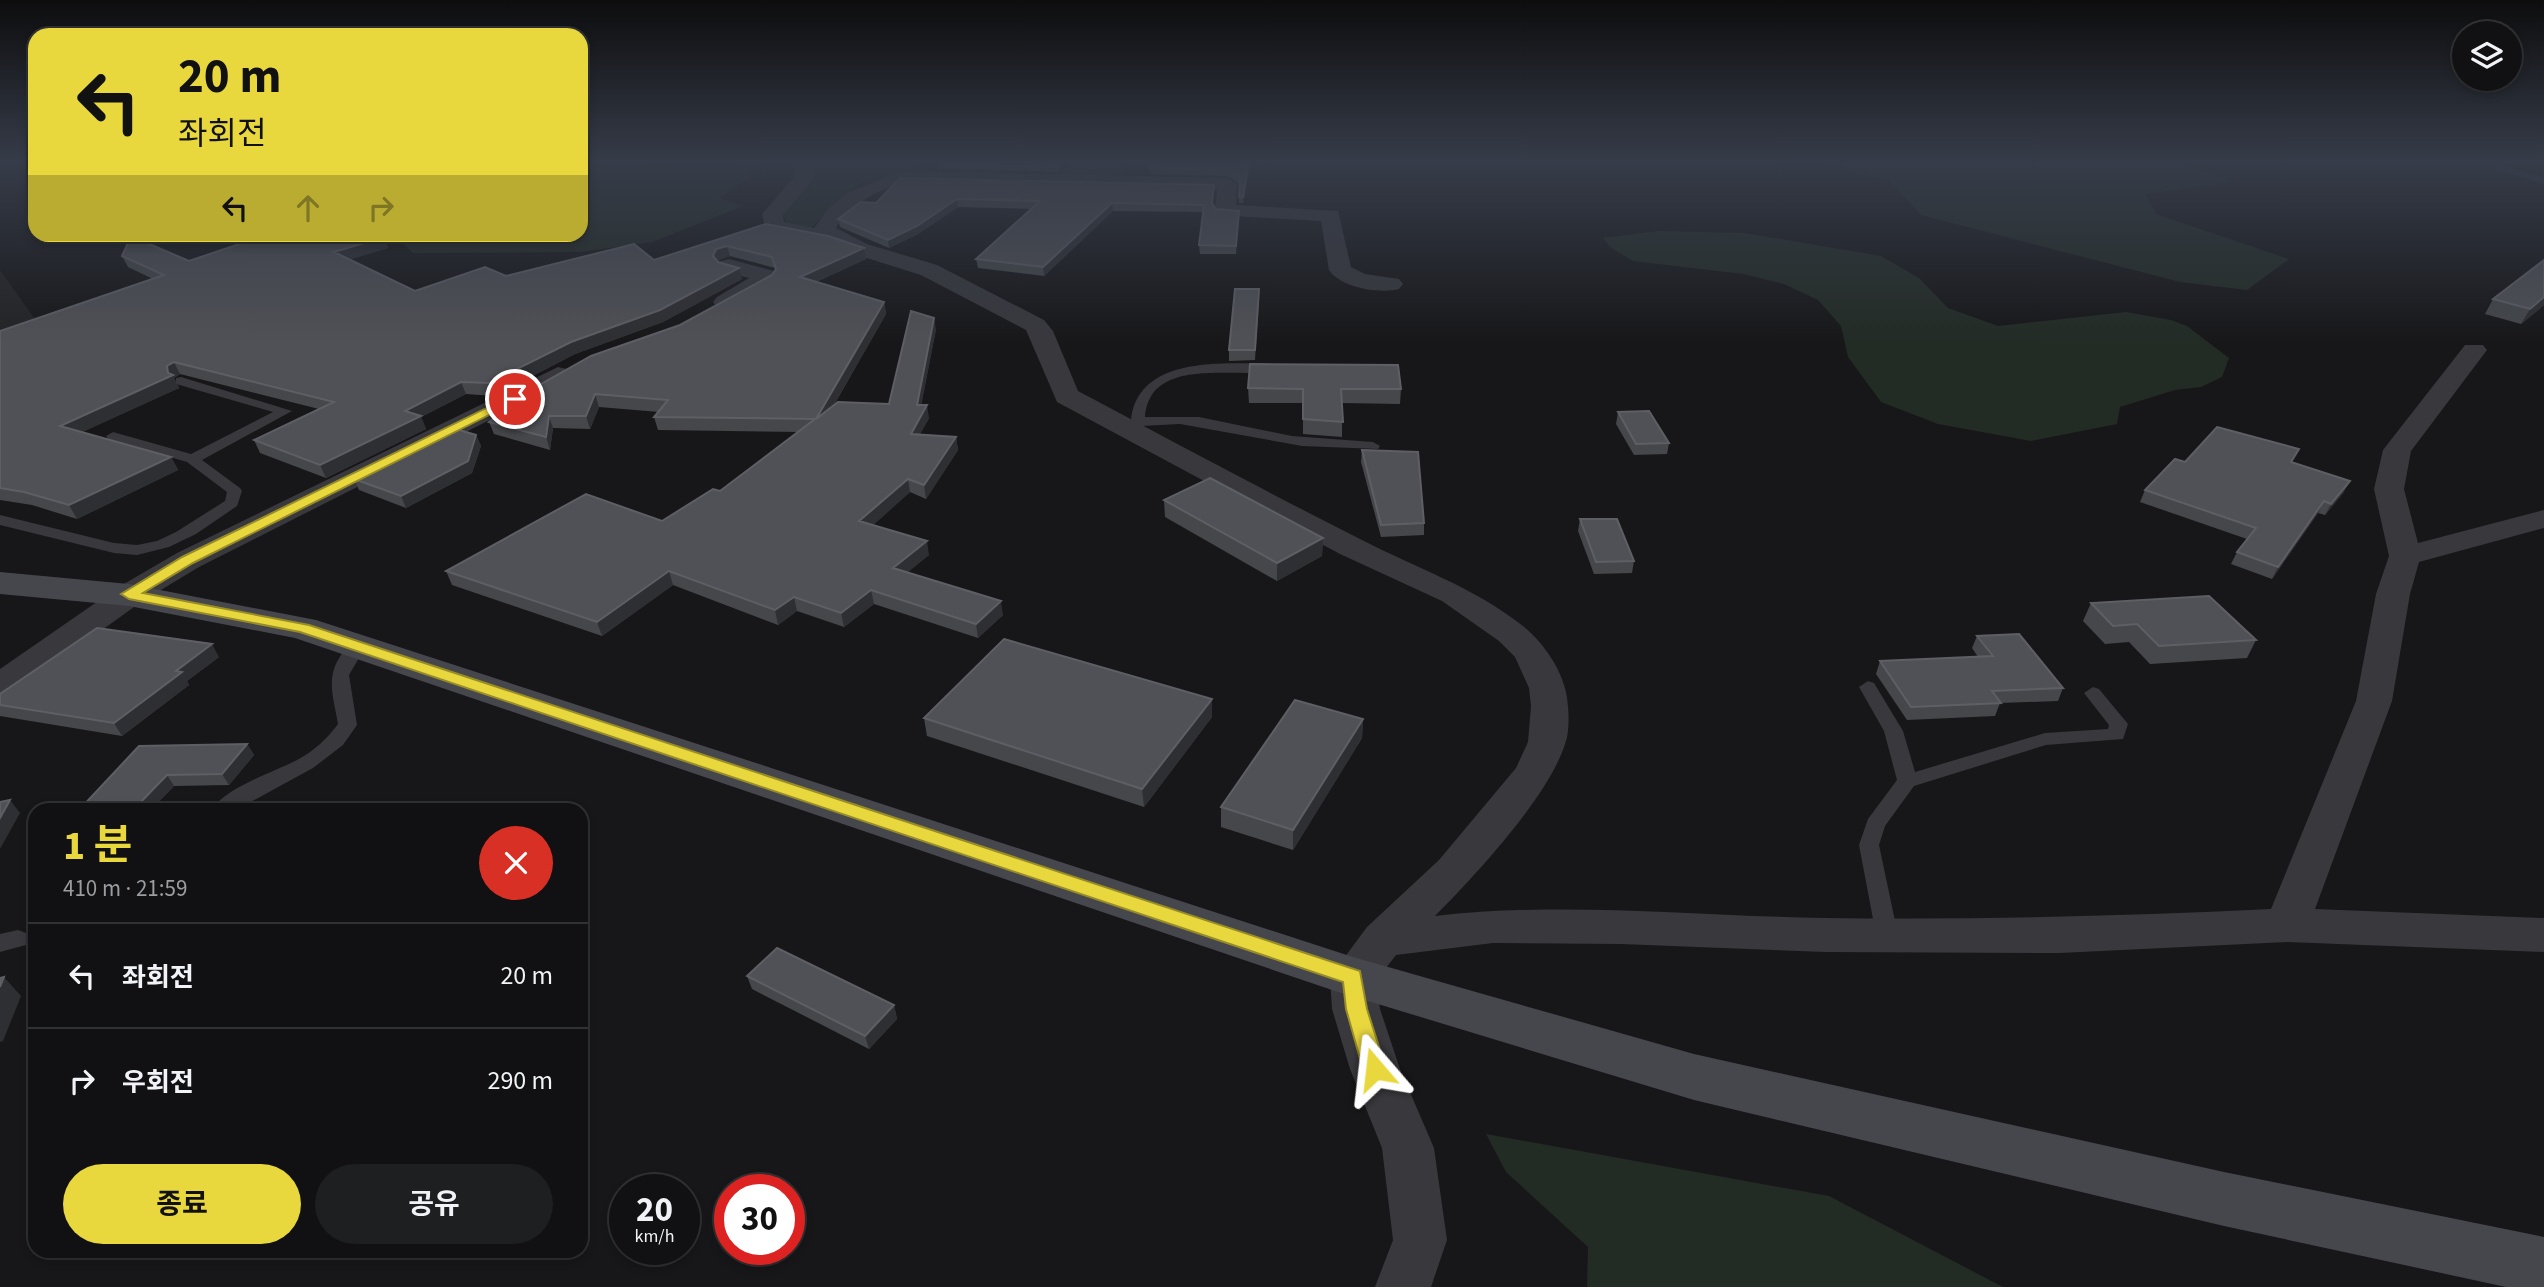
<!DOCTYPE html>
<html lang="ko">
<head>
<meta charset="utf-8">
<style>
  :root { --surface:#111113; --page:#1e1f21; --text:#f1f3f6; --muted:#9c9da0; --line:#303133; --accent:#e9d73e }
  body { margin:0; font-family:"Source Sans 3","Noto Sans KR",sans-serif; background:var(--page); color:var(--text); height:100vh; display:flex; flex-direction:column; font-size:26px; white-space:nowrap }
  * { box-sizing:border-box; margin:0 }
  p { font-size:23px; color:var(--muted) }
  .icon { flex:none; width:38px; height:38px; fill:none; stroke:currentColor; stroke-width:2; stroke-linecap:round; stroke-linejoin:round }
  .map { position:relative; flex:1; overflow:hidden }
  .sheet { position:absolute; left:28px; top:803px; width:560px; height:455px; display:flex; flex-direction:column; background:var(--surface); border-radius:21px; box-shadow:0 4px 10px #0003,0 0 0 2px var(--line) }
  .sheet>* { flex:none }
  .hud { position:absolute; left:28px; top:28px; width:560px; height:214px; border-radius:21px; box-shadow:0 4px 10px #0003,0 0 0 2px var(--line); background:#e9d73e; color:#111; overflow:hidden }
  .tools { position:absolute; left:2452px; top:21px; display:grid; gap:14px }
  .tools a { display:grid; place-items:center; width:70px; height:70px; border-radius:50%; background:var(--surface); box-shadow:0 4px 10px #0003,0 0 0 2px var(--line); font-size:35px }
  .speed { position:absolute; left:609px; top:1174px; display:flex; gap:14px; font-size:35px; font-weight:700; text-align:center }
  .speed>* { display:grid; place-content:center; width:91px; height:91px; border-radius:50%; background:var(--surface); box-shadow:0 4px 10px #0003,0 0 0 2px var(--line); line-height:1 }
  .speed small { font-size:18px; font-weight:400 }
  .speed .limit { border:10px solid #d22; background:#fff; color:#111 }
  .pin { position:absolute; display:grid; place-items:center; width:60px; height:60px; color:#fff; margin:-30px; border:4px solid #fff; border-radius:50%; box-shadow:0 2px 7px #0007 }
  .me { position:absolute; width:77px; margin:-38px; rotate:343deg; stroke-linejoin:round; filter:drop-shadow(0 0 5px #0008) }
  .turn { display:flex; align-items:center; gap:24px; height:147px; padding:0 35px; font-size:32px }
  .turn .icon { width:91px; height:91px; stroke-width:2.5 }
  .turn b { display:block; font-size:49px; line-height:60px }
  .lanes { display:flex; align-items:center; height:66px; padding:0 35px; background:#0003; justify-content:center; gap:35px; direction:ltr }
  .lanes .off { opacity:.35 }
  .round { display:grid; place-items:center; flex:none; width:74px; height:74px; border-radius:37px; background:var(--page) }
  .head { display:flex; align-items:center; justify-content:space-between; height:119px; padding:0 35px }
  h1 { font-size:42px; font-weight:700; line-height:52px; color:var(--accent) }
  .action { display:flex; gap:14px; margin-top:auto; padding:14px 35px }
  .action a { flex:1; height:80px; border-radius:42px; background:var(--accent); color:#111; font-size:28px; font-weight:700; line-height:80px; text-align:center }
  .action a+a { background:var(--page); color:var(--text) }
  ul { padding:0; list-style:none }
  li { display:flex; align-items:center; gap:21px; height:105px; padding:0 35px; border-top:2px solid var(--line) }
  li div { flex:1 }
  li b { display:block; font-size:26px }
  li em { font-style:normal }
  .map>svg:first-child { display:block }
  .built { fill:#232325 }
  .green { fill:#232b25 }
  .lines { fill:none; stroke-linecap:round; stroke-linejoin:round }
  .stream { stroke:#2d323c; stroke-width:6 }
  .lane { fill:#38383d; fill-rule:evenodd }
  .street { fill:#38383d; fill-rule:evenodd }
  .secondary { fill:#46464d; fill-rule:evenodd }
  .wall { fill:#45474a }
  .shaded-wall { fill:#2e2f32 }
  .building { fill:#505156; stroke:#5e5f65; stroke-width:2 }
  .route { fill:#e9d73e; stroke:#978c28; stroke-width:2 }
</style>
</head>
<body>
<div class="map">
<svg width="2544" height="1287" viewBox="0 0 2544 1287">
  <rect width="100%" height="100%" fill="#171719"/>
  <!-- built -->
  <path class="built" d="M0,270L37,322L0,335Z"/>
  <!-- green -->
  <g class="green">
    <path d="M808,163H931L855,186L808,231L787,225L783,215L816,173Z"/>
    <path d="M980,163H1131L1114,177L1061,176L1065,165L1004,164L998,175L978,174L987,164Z"/>
    <path d="M1827,163H2181L2233,182L2146,194L2156,214L2289,259L2247,290L2180,282L1921,215L1890,182Z"/>
    <path d="M753,165L748,178L719,198L743,206L652,242L580,252L413,253L394,235L581,234V168Z"/>
    <path d="M1659,231L1745,233L1881,256L1919,278L1948,308L1998,326L2126,312L2171,320L2187,326L2229,358L2222,377L2201,387L2175,390L2120,407L2117,424L2031,441L1938,424L1881,402L1848,357L1841,326L1818,300L1784,284L1743,274L1633,261L1610,247L1603,238Z"/>
    <path d="M1486,1134L1829,1196L2003,1287H1587L1588,1247L1506,1172Z"/>
  </g>
  <g class="lines">
    <!-- stream -->
    <path class="stream" d="M2502,163L2496,166L2544,181"/>
    <!-- lane -->
    <g class="lane">
      <path d="M1271,364L1277,368L1276,371C1235,379 1150,355 1145,417H1199L1292,436L1373,442L1380,446L1378,449L1302,446L1180,424L1142,426L1128,433L1121,429L1131,420C1138,356 1222,363 1271,364Z"/>
      <path d="M181,377L292,411L202,460L240,488L242,491L237,506L196,534L169,547L137,555L114,553L0,525V515L114,543L137,545L157,541L176,532L225,501L227,492L187,462L108,439L106,436L113,432L191,454L273,412L176,384V378Z"/>
      <path d="M357,641L366,646L349,675L357,725L343,745L313,768L236,810H212C224,788 274,772 297,760C314,751 327,739 338,724C334,699 325,678 341,655C346,648 349,643 357,641Z"/>
      <path d="M1868,681L1874,683L1903,731L1915,772L2045,733L2108,729L2109,725L2084,693L2093,687L2099,689L2128,724L2123,739L2046,745L1914,786L1885,826L1879,845L1898,935L1895,941L1887,944L1879,941L1876,935L1859,845L1868,819L1897,780L1884,731L1859,687Z"/>
      <path d="M18,930L26,933L29,939L26,945L0,952V934Z"/>
    </g>
    <!-- street -->
    <g class="street">
      <path d="M792,163H811L815,177L783,215L784,222L814,228L830,207L849,192L900,171L1227,178L1237,184L1236,205L1338,211L1351,267L1365,274L1399,279L1403,284L1399,289C1380,294 1341,288 1329,270L1321,221L1218,215L1215,211L1217,190L901,183C876,191 849,205 836,228L867,244L937,265L1044,320L1053,331L1078,391C1172,441 1265,491 1360,539C1416,568 1472,586 1523,626C1546,645 1567,676 1568,707C1569,718 1569,734 1565,744C1549,796 1474,877 1435,916C1565,901 1696,916 1826,918C1975,920 2123,916 2271,909L2356,701L2376,594L2389,556L2374,489L2383,450L2465,345H2483L2487,350L2411,451L2404,489L2418,543L2544,510V528L2419,562L2410,594L2392,701L2315,909L2544,918V952L2287,942L2060,953L1825,952L1621,944L1493,943L1396,955L1376,981L1380,1009L1400,1069L1434,1148L1447,1240L1431,1287H1375L1393,1240L1382,1148L1350,1069L1332,1009L1330,977L1367,927L1439,860L1516,768L1528,742L1531,706L1529,688L1515,657L1499,641L1442,601L1340,554L1057,402L1026,330L921,275L851,253L825,241L819,242L766,231L762,214L795,176Z"/>
      <path d="M729,259L774,271L776,279L733,307H717L713,302L717,297L749,278L721,271L718,266L721,261Z"/>
      <path d="M558,367L567,369L571,375L567,381L199,567L141,602L13,694L0,697V669L117,588L177,553Z"/>
    </g>
    <!-- secondary -->
    <path class="secondary" d="M0,572L129,584L316,620L1353,957L1694,1054L2224,1172L2544,1237V1287H2506L2224,1226L1694,1100L1335,991L295,638L129,606L0,594Z"/>
  </g>
  <!-- wall -->
  <g class="wall">
    <path d="M1060,163V167L1058,172L938,169V165Z"/>
    <path d="M1153,163H1250L1243,203H1239V184L1228,176L1151,174L1150,168Z"/>
    <path d="M1214,185L1213,204L1216,209L1239,211L1236,254H1200L1199,245L1203,212L1113,211L1044,276L978,268L976,259L1032,209L958,207L918,234L889,248L840,227L838,219L876,203Z"/>
    <path d="M766,224L864,248L866,259L816,282L884,302L886,314L834,405L889,404L936,329L921,405L929,418L920,434L956,437L958,450L926,499L910,492L873,525L929,555L907,572L1003,615L978,638L874,604L844,627L797,611L778,625L673,585L602,636L452,585L446,571L662,521L720,491L799,432L658,430L654,417L659,412L599,407L590,429L553,428L550,450L494,434L489,422L680,325L772,275L775,270V268L730,256L719,260L718,262L742,279L663,322L575,354L494,396L466,394L421,417L426,429L326,478L260,453L254,440L319,409L180,374L174,378L179,388L82,432L171,457L178,470L77,519L32,505L0,500V331L153,279L128,267L122,256L189,261L384,237L388,248L350,259L415,291L506,276L654,260Z"/>
    <path d="M2544,260V305L2521,324L2485,314L2493,299Z"/>
    <path d="M1259,299L1255,360L1229,361V350Z"/>
    <path d="M1248,388L1401,389L1400,404L1342,403V437L1303,434V403H1249Z"/>
    <path d="M1618,412L1669,443L1667,454L1634,455L1616,424Z"/>
    <path d="M476,435L481,446L472,473L406,508L359,490L354,479Z"/>
    <path d="M1362,450L1424,523V535L1381,537L1361,462Z"/>
    <path d="M2185,462H2292L2344,492L2325,515L2318,513L2272,579L2231,564L2237,552L2247,539L2140,502L2145,490Z"/>
    <path d="M1164,500L1323,538L1322,556L1277,581L1165,517Z"/>
    <path d="M1580,519L1634,561L1632,573L1594,574L1578,531Z"/>
    <path d="M2091,603L2256,640L2247,658L2150,664L2129,642L2105,644L2083,621Z"/>
    <path d="M1977,636L2063,688L2058,701L2000,703L1995,716L1907,720L1876,674L1880,661L1978,657L1972,648Z"/>
    <path d="M219,657L187,681L189,685L122,736L0,716V694Z"/>
    <path d="M1212,717L1144,807L927,736L924,718Z"/>
    <path d="M1363,719L1362,738L1293,850L1221,827V807Z"/>
    <path d="M247,744L254,755L229,785L174,786L151,810H79L139,746Z"/>
    <path d="M747,976L894,1005L897,1019L869,1049L752,989Z"/>
  </g>
  <!-- shaded-wall -->
  <g class="shaded-wall">
    <path d="M1249,163H1250L1243,203V197Z"/>
    <path d="M957,199L958,207L918,234L889,248L888,240Z"/>
    <path d="M1112,203L1113,211L1044,276L1043,267Z"/>
    <path d="M384,237L388,248L339,263L334,252Z"/>
    <path d="M727,246L730,256L719,260L716,267L713,256L716,249Z"/>
    <path d="M864,248L866,259L802,288L800,277Z"/>
    <path d="M739,268L742,279L663,322L575,354L494,396L489,383L571,342Z"/>
    <path d="M2544,297V305L2521,324L2530,309Z"/>
    <path d="M884,302L886,314L819,431L816,419Z"/>
    <path d="M934,318L936,329L919,418L917,405Z"/>
    <path d="M174,362L180,374L174,378L179,388L67,439L60,426Z"/>
    <path d="M461,382L466,394L421,417L426,429L326,478L320,465L405,411Z"/>
    <path d="M595,394L599,407L590,429L586,416Z"/>
    <path d="M927,405L929,418L913,447L911,434Z"/>
    <path d="M549,416L553,428L550,450L546,437Z"/>
    <path d="M476,435L481,446L472,473L406,508L401,496Z"/>
    <path d="M956,437L958,450L926,499L924,485Z"/>
    <path d="M171,457L178,470L77,519L69,505Z"/>
    <path d="M908,479L910,492L862,535L859,521Z"/>
    <path d="M2350,481L2344,492L2325,515L2331,504Z"/>
    <path d="M2324,501L2318,513L2272,579L2278,567Z"/>
    <path d="M1323,538L1322,556L1277,581V563Z"/>
    <path d="M927,541L929,555L896,582L893,568Z"/>
    <path d="M669,571L673,585L602,636L597,622Z"/>
    <path d="M871,590L874,604L844,627L841,613Z"/>
    <path d="M794,597L797,611L778,625L775,610Z"/>
    <path d="M1001,601L1003,615L978,638L976,624Z"/>
    <path d="M212,644L219,657L187,681L189,685L122,736L114,723L176,671Z"/>
    <path d="M1212,699V717L1144,807L1142,789Z"/>
    <path d="M1363,719L1362,738L1293,850V830Z"/>
    <path d="M247,744L254,755L229,785L222,774Z"/>
    <path d="M167,775L174,786L151,810H133Z"/>
    <path d="M10,800L20,813L0,849V818Z"/>
    <path d="M4,977L21,996L3,1041L0,1042V987Z"/>
    <path d="M894,1005L897,1019L869,1049L865,1036Z"/>
  </g>
  <!-- building -->
  <g class="building">
    <path d="M939,163H1059L1057,167L938,165Z"/>
    <path d="M1153,163H1249L1243,197H1239L1240,178L1228,170L1150,168Z"/>
    <path d="M900,178L1214,185L1212,203L1216,209L1239,211L1236,246L1199,245L1204,205L1112,203L1043,267L976,259L1040,201L957,199L917,226L888,240L838,219L861,202L876,203Z"/>
    <path d="M766,224L828,236L864,248L800,277L884,302L816,419L838,402L889,404L911,311L934,318L917,405H927L911,434L956,437L924,485L908,479L859,521L927,541L893,568L1001,601L976,624L871,590L841,613L794,597L775,610L669,571L597,622L446,571L586,494L662,521L713,489L720,491L815,419L654,417L668,400L595,394L586,416H549L546,437L489,422L518,397L591,356L680,325L772,275L776,269L772,257L727,246L716,249L713,256L718,262L739,268L660,310L571,342L489,383L461,382L405,411L421,416L320,465L254,440L334,402L174,362L167,366L168,373L173,375L60,426L171,457L69,505L24,492L0,488V331L164,275L122,256L131,236L189,261L269,234H378L384,237L334,252L415,291L485,267L506,276L634,244L654,260Z"/>
    <path d="M2544,260V297L2530,309L2493,299Z"/>
    <path d="M1235,289H1259L1255,350H1229Z"/>
    <path d="M1250,364L1398,365L1401,389H1341L1343,422L1303,419V389L1248,388Z"/>
    <path d="M1649,411L1669,443L1636,444L1618,412Z"/>
    <path d="M2217,427L2299,449L2291,462L2350,481L2331,504L2324,501L2278,567L2237,552L2256,528L2145,490L2175,459L2185,462Z"/>
    <path d="M456,429L476,435L468,461L401,496L354,479Z"/>
    <path d="M1362,450L1418,452L1424,523L1381,525Z"/>
    <path d="M1210,478L1323,538L1277,563L1164,500Z"/>
    <path d="M1580,519H1617L1634,561L1596,562Z"/>
    <path d="M2209,596L2256,640L2159,646L2137,624L2113,626L2091,603Z"/>
    <path d="M97,628L212,644L176,671L182,672L114,723L0,705V694Z"/>
    <path d="M2019,634L2063,688L1992,691L2001,703L1911,707L1880,661L1993,656L1977,636Z"/>
    <path d="M1004,639L1212,699L1142,789L924,718Z"/>
    <path d="M1295,700L1363,719L1293,830L1221,807Z"/>
    <path d="M247,744L222,774L167,775L133,810H79L139,746Z"/>
    <path d="M10,800L0,818V802Z"/>
    <path d="M777,948L894,1005L865,1036L747,976Z"/>
    <path d="M4,977L0,987V978Z"/>
  </g>
  <!-- sky -->
  <linearGradient id="sky" x2="0" y2="1"><stop stop-color="#0d0d0e"/><stop offset="0.47" stop-color="#363c49"/><stop offset="1" stop-color="#363c49" stop-opacity="0"/></linearGradient>
  <rect width="2544" height="344" fill="url(#sky)"/>
  <!-- route -->
  <path class="route" d="M511,396L521,399L193,563L143,593L309,625L1360,971L1367,1009L1386,1069L1383,1075L1375,1078L1367,1075L1363,1069L1346,1009L1343,982L300,632L129,599L121,594L182,557Z"/>
</svg>
<div class="tools">
<a><svg class="icon" aria-label="layers" viewBox="0 0 24 24"><path d="M12 4l9 5-9 5-9-5zM3 14l9 5 9-5"/></svg></a>
</div>
<div class="speed"><div>20<small>km/h</small></div><div class="limit">30</div></div>
<div class="pin" style="left:515px;top:399px;background:#d93025"><svg class="icon" aria-label="arrive" viewBox="0 0 24 24"><path d="M6 21V4h12l-3 4 3 4H6"/></svg></div>
<svg class="me" style="left:1375px;top:1069px" viewBox="-20 -20 40 40"><path d="M0-17L14 15 0 8-14 15z" fill="#e9d73e" stroke="#fff" stroke-width="4"/></svg>
<div class="hud">
<div class="turn"><svg class="icon" aria-label="left" viewBox="0 0 24 24"><path d="M17 20v-9H6M10 6l-5 5 5 5"/></svg><div><b>20 m</b>좌회전</div></div>
<div class="lanes"><svg class="icon" aria-label="left" viewBox="0 0 24 24"><path d="M17 20v-9H6M10 6l-5 5 5 5"/></svg><svg class="icon off" aria-label="ahead" viewBox="0 0 24 24"><path d="M12 20V5M6 11l6-6 6 6"/></svg><svg class="icon off" aria-label="right" viewBox="0 0 24 24"><path d="M7 20v-9h11M14 6l5 5-5 5"/></svg></div>
</div>
<section class="sheet">
<div class="head"><div><h1>1 분</h1><p>410 m · 21:59</p></div><a class="round" style="background:#d93025;color:#fff"><svg class="icon" aria-label="close" viewBox="0 0 24 24"><path d="M6 6l12 12M18 6L6 18"/></svg></a></div>
<ul>
<li><svg class="icon" aria-label="left" viewBox="0 0 24 24"><path d="M17 20v-9H6M10 6l-5 5 5 5"/></svg><div><b>좌회전</b></div><em>20 m</em></li>
<li><svg class="icon" aria-label="right" viewBox="0 0 24 24"><path d="M7 20v-9h11M14 6l5 5-5 5"/></svg><div><b>우회전</b></div><em>290 m</em></li>
</ul>
<div class="action"><a>종료</a><a>공유</a></div>
</section>
</div>
</body>
</html>
